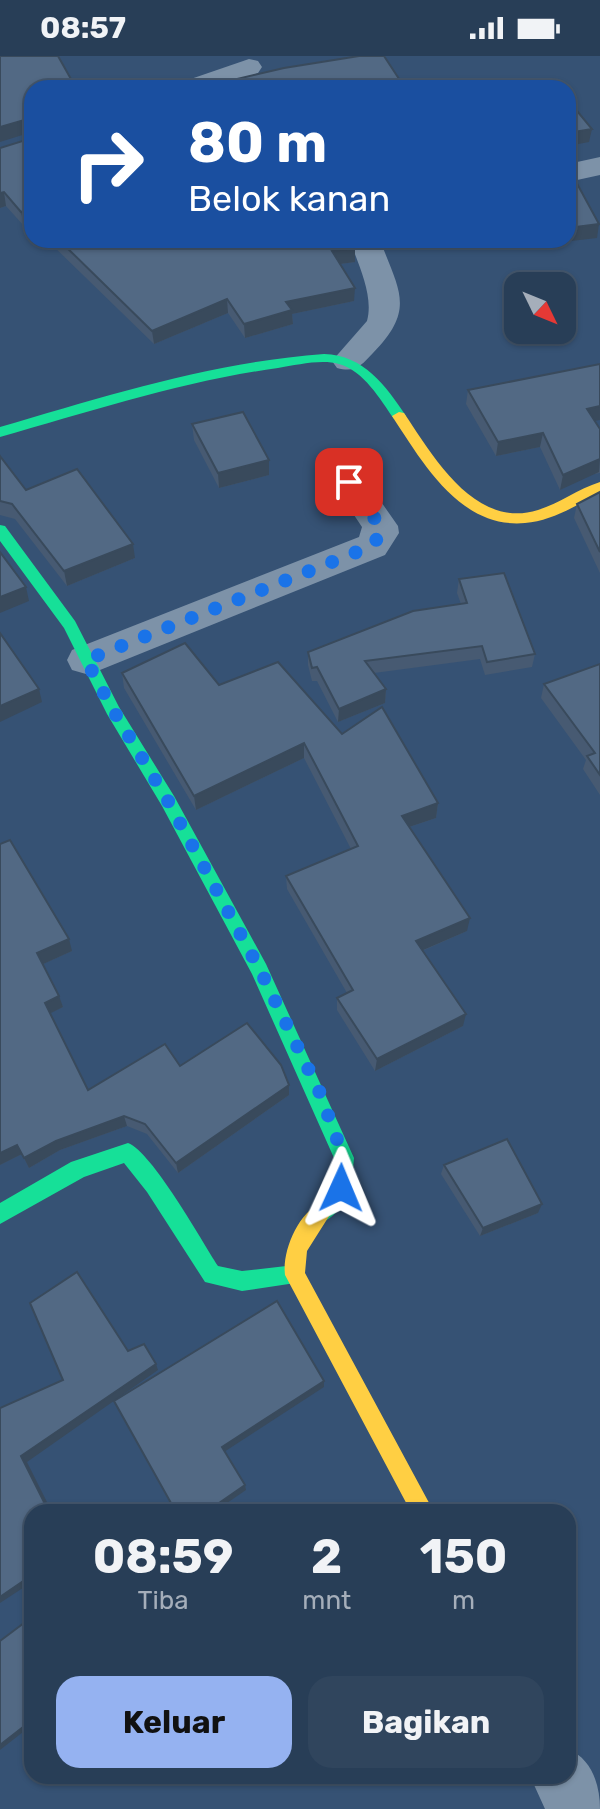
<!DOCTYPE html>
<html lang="id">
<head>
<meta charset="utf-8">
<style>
  :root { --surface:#283e57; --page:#30455d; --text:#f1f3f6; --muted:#a5aeba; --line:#44576d; --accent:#95b2f1 }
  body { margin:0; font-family:Rubik,sans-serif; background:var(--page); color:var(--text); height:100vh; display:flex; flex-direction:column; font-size:30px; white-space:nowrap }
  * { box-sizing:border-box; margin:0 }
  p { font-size:26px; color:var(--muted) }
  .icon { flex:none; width:44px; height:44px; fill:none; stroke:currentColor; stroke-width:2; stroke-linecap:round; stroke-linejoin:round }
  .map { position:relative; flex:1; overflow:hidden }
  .details { position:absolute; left:24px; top:1448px; width:552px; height:280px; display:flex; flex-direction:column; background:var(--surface); border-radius:24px; box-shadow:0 2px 6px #0004,0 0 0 2px var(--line) }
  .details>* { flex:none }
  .top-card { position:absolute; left:24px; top:24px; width:552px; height:168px; border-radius:24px; box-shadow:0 2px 6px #0004,0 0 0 2px var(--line); background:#1a4fa0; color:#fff; overflow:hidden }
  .needle { width:52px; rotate:133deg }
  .controls { position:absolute; left:504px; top:216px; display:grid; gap:16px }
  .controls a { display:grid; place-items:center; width:72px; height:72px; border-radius:16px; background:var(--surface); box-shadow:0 2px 6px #0004,0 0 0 2px var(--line); font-size:40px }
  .pin { position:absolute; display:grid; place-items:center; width:68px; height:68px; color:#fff; margin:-34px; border-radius:16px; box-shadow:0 4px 12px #0006 }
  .me { position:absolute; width:88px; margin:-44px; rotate:1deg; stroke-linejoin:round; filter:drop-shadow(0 0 6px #0008) }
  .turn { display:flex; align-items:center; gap:28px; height:168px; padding:0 32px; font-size:36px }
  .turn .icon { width:104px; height:104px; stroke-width:2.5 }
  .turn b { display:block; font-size:56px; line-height:68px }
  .eta { display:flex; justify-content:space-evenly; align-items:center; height:136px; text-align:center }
  .eta b { font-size:48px; font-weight:700; line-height:56px }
  .button { display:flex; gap:16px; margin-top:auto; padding:16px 32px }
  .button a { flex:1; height:92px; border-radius:24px; background:var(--accent); color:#111; font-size:32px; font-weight:700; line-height:92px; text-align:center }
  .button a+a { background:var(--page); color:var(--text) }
  .status { display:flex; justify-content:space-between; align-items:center; height:56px; padding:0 40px; background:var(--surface); direction:ltr }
  .status svg { height:22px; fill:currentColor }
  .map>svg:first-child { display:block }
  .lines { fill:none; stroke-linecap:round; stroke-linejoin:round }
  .street { fill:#7d92a8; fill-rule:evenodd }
  .fast { fill:#16e098; fill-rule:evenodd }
  .slow { fill:#ffcf43; fill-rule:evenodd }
  .wall { fill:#475a72 }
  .shaded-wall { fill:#394a5c }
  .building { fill:#526984; stroke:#394a5c; stroke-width:2 }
  .route { stroke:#1a73e8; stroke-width:14; stroke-dasharray:0 25.2 }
</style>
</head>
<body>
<div class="status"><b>08:57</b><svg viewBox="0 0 49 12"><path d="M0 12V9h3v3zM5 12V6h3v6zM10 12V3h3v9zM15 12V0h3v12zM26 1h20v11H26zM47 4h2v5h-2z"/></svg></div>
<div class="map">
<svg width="600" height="1753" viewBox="0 0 600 1753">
  <rect width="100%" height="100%" fill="#365274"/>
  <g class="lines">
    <!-- street -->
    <g class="street">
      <path d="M249,3L258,5L262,11L258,17L217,32H179L182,26Z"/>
      <path d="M600,101V119L568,126V108Z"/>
      <path d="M350,184H380C399,235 416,253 373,297C361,310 355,317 337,312L332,305L367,265C374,239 358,209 350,184Z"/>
      <path d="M337,396L349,400L398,470L399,477L385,499L100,614L86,618L72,614L67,604L72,594L359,481L362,471L320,408L325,400Z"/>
      <path d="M568,1693C592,1703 600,1729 600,1753H545L530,1720H568Z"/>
    </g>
    <!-- fast -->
    <g class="fast">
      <path d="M324,298C364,299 386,330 406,360L404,363H394C380,343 364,315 339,308C321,303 297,309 278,312C183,325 92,355 0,381V371C106,340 213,306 324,298Z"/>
      <path d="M0,469L5,470L75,565L119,651L174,740L266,908L354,1102C352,1126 347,1156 321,1167L314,1164L311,1157L331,1128L334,1102L252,918L162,750L107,658L64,572L0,485Z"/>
      <path d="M128,1087C152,1096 202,1185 218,1210L242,1215L295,1209L302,1212L305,1219L302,1226L242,1235L205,1226L147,1136L124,1107L84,1121L0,1168V1147L71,1106Z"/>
    </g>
    <!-- slow -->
    <g class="slow">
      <path d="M399,356L404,357C433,400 475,474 538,454C560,447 578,433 600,426V437C577,449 552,465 525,467C460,473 423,407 392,360Z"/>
      <path d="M321,1147L328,1150L331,1157L307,1195L305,1217L434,1456H411L285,1219C282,1195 298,1157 321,1147Z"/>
    </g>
  </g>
  <!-- wall -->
  <g class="wall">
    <path d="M32,82V169L30,168L24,170L6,150L0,152V92Z"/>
    <path d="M47,184H353L355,206L340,208L354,245L292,258L293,268L245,282L228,257L154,288Z"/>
    <path d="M445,184H523L451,193Z"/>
    <path d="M468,334L595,365L600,373V417L589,419L560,434L540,391L496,400L466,348Z"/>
    <path d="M192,368L269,419L219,432L194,384Z"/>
    <path d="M0,400L26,434L135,502L67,530L15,463L0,459Z"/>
    <path d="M600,436V517L574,462L577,448Z"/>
    <path d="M459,523L535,598L532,611L485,619L480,603L374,617L386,633L385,647L338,666L317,625H312L308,609V596L461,548L457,537Z"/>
    <path d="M600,608V739L583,713L586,704L541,642L544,628Z"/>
    <path d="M122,617L219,629L342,678L438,747L436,762L409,771L467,875L422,895L463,970L375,1015L337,954V942L347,937L287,833L286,820L351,793L304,702L196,754L124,632Z"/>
    <path d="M0,788L72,895L43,908L63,951L50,957L88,1034L180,1010L289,1039L178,1117L147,1078L127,1070L60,1094L29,1112L22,1098L0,1109Z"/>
    <path d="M444,1109L538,1157L480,1180L441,1118Z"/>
  </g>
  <!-- shaded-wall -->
  <g class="shaded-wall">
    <path d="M31,62L32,76L0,86V71Z"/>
    <path d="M592,73L589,86L568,90V77Z"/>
    <path d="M4,136L6,150L0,152V137Z"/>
    <path d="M28,154L30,168L24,170L21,156Z"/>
    <path d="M599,168L597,182L537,189L538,184H568V172Z"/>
    <path d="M452,184H523L451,193Z"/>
    <path d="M355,192V206L332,209V195Z"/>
    <path d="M355,232L354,245L292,258L293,268L245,282L244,268L286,246Z"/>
    <path d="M227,243L228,257L154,288L152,275Z"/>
    <path d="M600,350V364L584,367L587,353Z"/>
    <path d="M543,377L540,391L496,400L498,386Z"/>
    <path d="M600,403L599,416L560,434L563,419Z"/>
    <path d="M269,404V419L219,432L218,417Z"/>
    <path d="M133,488L135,502L67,530L64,515Z"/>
    <path d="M26,531L29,545L0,557V541Z"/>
    <path d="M39,633L42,646L0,666V650Z"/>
    <path d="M386,633L385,647L338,666L339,653Z"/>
    <path d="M304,687V702L196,754L194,740Z"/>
    <path d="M438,747L436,762L400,774L402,760Z"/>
    <path d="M470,862L467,875L414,898L416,885Z"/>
    <path d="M69,883L72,895L41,909L37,897Z"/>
    <path d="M59,940L63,951L49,958L45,947Z"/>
    <path d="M466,958L463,970L375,1015L377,1003Z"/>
    <path d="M289,1029V1039L178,1117L176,1107Z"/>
    <path d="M124,1060L127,1070L60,1094L29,1112L24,1102L56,1085Z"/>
    <path d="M17,1089L22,1098L0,1109V1097Z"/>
    <path d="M542,1148L538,1157L480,1180L483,1172Z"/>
    <path d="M156,1308L158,1314L27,1406L52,1456H49L21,1400Z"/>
    <path d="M324,1325V1331L224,1396L222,1391Z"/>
    <path d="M245,1429L246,1434L214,1456H206Z"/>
    <path d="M32,1519V1526L0,1547V1541Z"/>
    <path d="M32,1664V1669L0,1694V1689Z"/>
  </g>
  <!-- building -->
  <g class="building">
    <path d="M0,0H58L76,32H32V70L31,62L0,71Z"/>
    <path d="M359,0H384L405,32H199L284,12Z"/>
    <path d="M552,25L558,32H511Z"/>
    <path d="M568,44L592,73L568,77Z"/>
    <path d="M32,82V158L28,154L21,156L4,136L0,137V92Z"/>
    <path d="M568,111L599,168L568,172Z"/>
    <path d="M59,184H353L355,192L332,195L355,232L286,246L292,254L244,268L227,243L152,275Z"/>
    <path d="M600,308V350L587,353L600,373V403L563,419L543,377L498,386L468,334Z"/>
    <path d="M243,356L269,404L218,417L192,368Z"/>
    <path d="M0,400L26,434L77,413L133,488L64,515L12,448L0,445Z"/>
    <path d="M600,436V496L577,448Z"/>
    <path d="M0,496L26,531L0,541Z"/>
    <path d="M504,517L535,598L487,606L482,590L365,605L386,633L339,653L317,611L312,612L308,596L413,555L467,547L459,523Z"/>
    <path d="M0,577L39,633L0,650Z"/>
    <path d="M185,587L219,629L278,606L342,678L382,651L438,747L402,760L470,862L416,885L466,958L377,1003L337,942L353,934L286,820L358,790L304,687L194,740L122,617Z"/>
    <path d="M600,608V719L587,700L595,697L544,628Z"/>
    <path d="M10,784L69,883L37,897L59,940L45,947L88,1034L165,988L180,1010L247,967L281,1009L289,1029L176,1107L145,1068L124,1060L56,1085L24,1102L17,1089L0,1097V788Z"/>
    <path d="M507,1083L542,1148L483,1172L444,1109Z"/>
    <path d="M77,1216L128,1295L144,1288L156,1308L21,1400L49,1456H32V1519L0,1541V1352L63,1324L30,1247Z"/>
    <path d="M277,1245L324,1325L222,1391L245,1429L206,1456H176L114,1345Z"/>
    <path d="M32,1561V1664L0,1689V1585Z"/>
  </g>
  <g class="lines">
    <!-- route -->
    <path class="route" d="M341,1132L344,1102L319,1035L260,914L168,745L113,654L86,604L372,490L381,477L380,470L349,426"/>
  </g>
</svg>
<div class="controls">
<a><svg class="needle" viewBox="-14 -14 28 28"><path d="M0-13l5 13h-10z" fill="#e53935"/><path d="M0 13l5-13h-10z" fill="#a5aeba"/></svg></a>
</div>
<div class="pin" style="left:349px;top:426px;background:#d93025"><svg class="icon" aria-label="arrive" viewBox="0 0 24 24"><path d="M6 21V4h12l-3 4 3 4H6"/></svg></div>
<svg class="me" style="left:341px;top:1132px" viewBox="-20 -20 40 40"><path d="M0-17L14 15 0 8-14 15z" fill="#1a73e8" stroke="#fff" stroke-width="4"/></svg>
<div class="top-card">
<div class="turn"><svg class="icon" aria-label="right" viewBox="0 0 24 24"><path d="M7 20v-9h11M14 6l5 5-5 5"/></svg><div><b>80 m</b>Belok kanan</div></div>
</div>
<section class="details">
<div class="eta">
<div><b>08:59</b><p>Tiba</p></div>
<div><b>2</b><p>mnt</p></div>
<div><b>150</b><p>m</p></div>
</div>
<div class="button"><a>Keluar</a><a>Bagikan</a></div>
</section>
</div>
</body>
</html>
